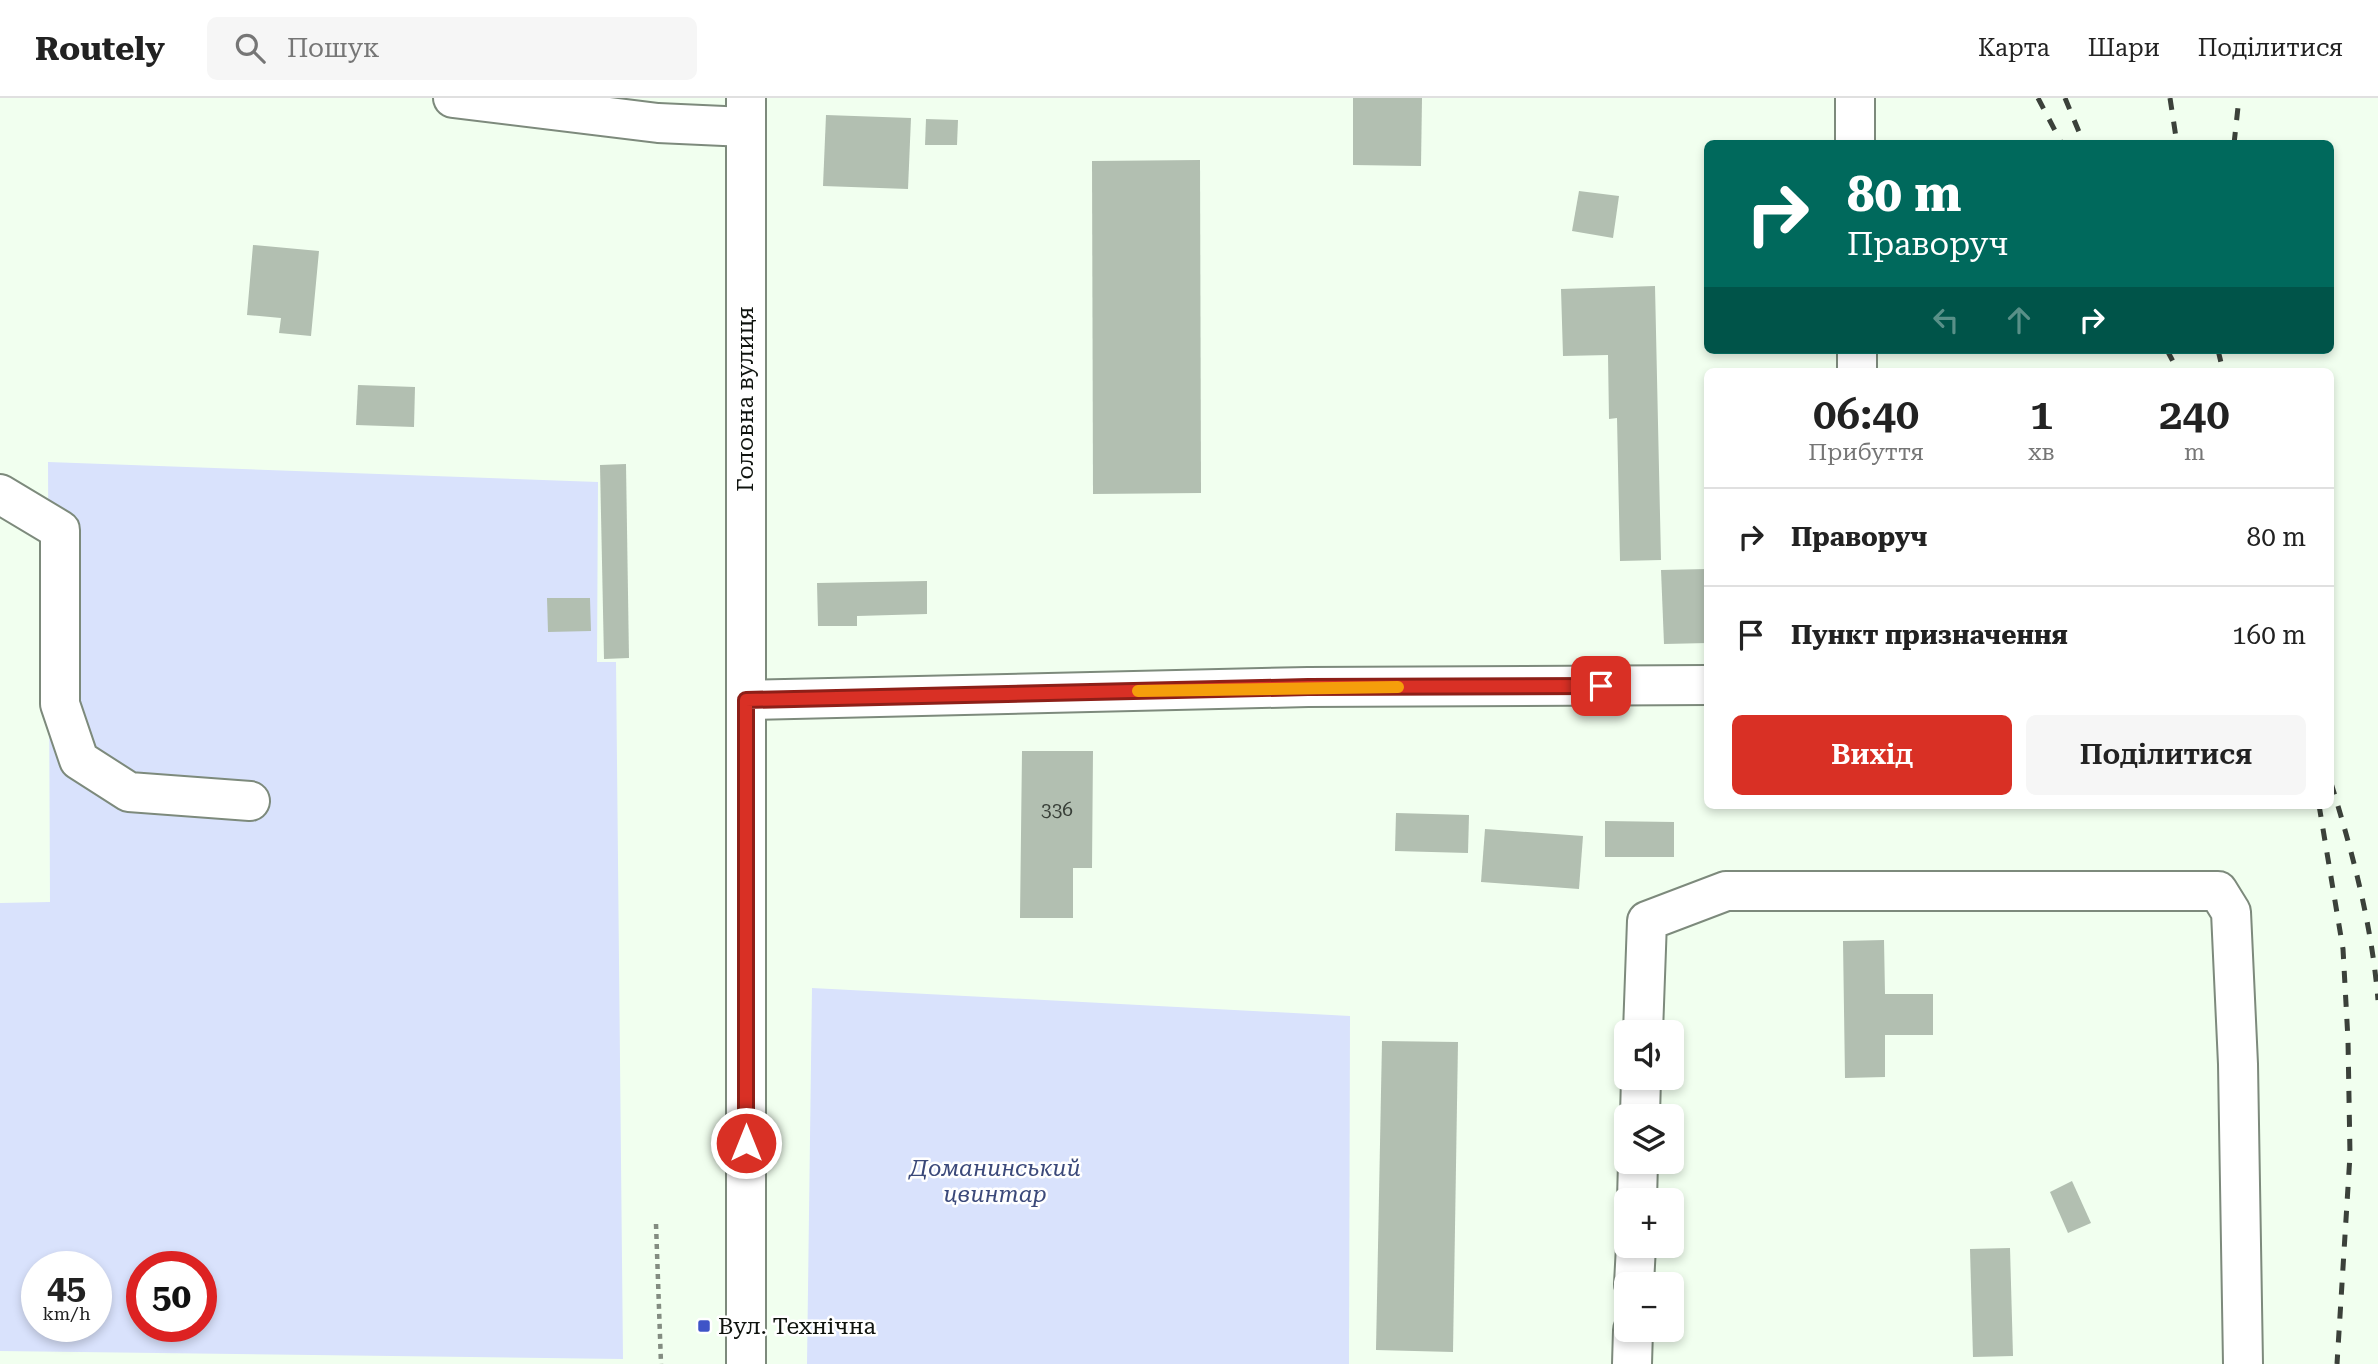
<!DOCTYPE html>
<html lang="uk">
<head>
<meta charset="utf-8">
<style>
  :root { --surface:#fff; --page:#f6f6f6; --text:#222; --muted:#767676; --line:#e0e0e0; --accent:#d93025 }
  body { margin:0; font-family:"Roboto Serif",serif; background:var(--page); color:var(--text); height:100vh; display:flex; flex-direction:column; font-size:26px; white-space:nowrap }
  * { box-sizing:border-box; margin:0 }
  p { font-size:23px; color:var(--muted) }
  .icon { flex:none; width:38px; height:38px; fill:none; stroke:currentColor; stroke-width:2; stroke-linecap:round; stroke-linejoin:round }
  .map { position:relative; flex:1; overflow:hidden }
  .details { position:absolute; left:1704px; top:270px; width:630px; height:441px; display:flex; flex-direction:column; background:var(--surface); border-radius:10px; box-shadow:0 4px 10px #0003 }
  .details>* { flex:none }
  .banner { position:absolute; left:1704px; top:42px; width:630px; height:214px; border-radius:10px; box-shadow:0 4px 10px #0003; background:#00695c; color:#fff; overflow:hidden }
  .buttons { position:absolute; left:1614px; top:922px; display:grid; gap:14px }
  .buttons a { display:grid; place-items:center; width:70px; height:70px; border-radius:10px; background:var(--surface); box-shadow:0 4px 10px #0003; font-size:35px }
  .speed { position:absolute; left:21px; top:1153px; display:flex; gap:14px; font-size:35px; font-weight:700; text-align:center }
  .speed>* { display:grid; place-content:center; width:91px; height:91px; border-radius:50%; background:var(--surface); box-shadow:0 4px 10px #0003; line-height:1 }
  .speed small { font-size:18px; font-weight:400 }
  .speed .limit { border:10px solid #d22; background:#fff; color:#111 }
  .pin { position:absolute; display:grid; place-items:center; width:60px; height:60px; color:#fff; margin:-30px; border-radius:14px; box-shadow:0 4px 10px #0006 }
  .me { position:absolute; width:77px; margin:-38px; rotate:0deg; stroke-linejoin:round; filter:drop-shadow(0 0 5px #0008) }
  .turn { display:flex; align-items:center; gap:24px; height:147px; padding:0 28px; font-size:32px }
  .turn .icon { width:91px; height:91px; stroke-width:2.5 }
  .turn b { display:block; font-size:49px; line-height:60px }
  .lanes { display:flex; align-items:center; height:66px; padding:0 28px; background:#0003; justify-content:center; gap:35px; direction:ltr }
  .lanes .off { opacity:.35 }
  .eta { display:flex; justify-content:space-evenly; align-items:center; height:119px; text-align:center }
  .eta b { font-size:42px; font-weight:600; line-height:49px }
  .button { display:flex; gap:14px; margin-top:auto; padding:14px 28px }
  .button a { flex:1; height:80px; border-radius:10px; background:var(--accent); color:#fff; font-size:28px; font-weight:600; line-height:80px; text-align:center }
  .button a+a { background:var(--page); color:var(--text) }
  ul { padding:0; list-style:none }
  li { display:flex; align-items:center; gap:21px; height:98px; padding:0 28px; border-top:2px solid var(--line) }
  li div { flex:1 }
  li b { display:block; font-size:26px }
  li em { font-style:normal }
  header { display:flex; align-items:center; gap:42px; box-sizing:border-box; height:98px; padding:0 35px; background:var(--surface); border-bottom:2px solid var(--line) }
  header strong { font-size:33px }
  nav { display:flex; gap:38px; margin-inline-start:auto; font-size:24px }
  .search { width:490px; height:63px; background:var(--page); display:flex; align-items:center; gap:18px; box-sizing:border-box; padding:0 24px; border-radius:10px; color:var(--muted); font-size:26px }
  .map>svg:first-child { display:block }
  .green { fill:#d9e2fc; fill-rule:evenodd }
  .building { fill:#b2bfb1 }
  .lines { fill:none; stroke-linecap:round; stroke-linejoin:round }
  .minor-casing { stroke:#7d8a7c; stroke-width:42 }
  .major-casing { stroke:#7d8a7c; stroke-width:42 }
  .path { stroke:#838c81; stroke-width:4.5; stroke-dasharray:5 5; stroke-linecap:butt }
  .minor { stroke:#fff; stroke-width:38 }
  .major { stroke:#fff; stroke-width:38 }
  .rail { stroke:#3b413a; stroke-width:5; stroke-dasharray:12 12; stroke-linecap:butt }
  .route-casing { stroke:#8d1f18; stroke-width:18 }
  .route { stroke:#d93025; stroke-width:12 }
  .slow { stroke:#f59e0b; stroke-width:12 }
  .poi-dot { fill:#3f54c7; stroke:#fff; stroke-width:2.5 }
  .labels { text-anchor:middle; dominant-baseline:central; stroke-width:5; stroke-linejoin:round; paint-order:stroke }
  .number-label { font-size:19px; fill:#383f38 }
  .street-label { font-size:23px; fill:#10140f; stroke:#fff }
  .park-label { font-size:23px; font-style:italic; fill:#3b497a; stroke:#fff }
  .poi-label { font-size:23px; fill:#10140f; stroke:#fff; text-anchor:start }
</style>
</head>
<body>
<header>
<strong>Routely</strong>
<div class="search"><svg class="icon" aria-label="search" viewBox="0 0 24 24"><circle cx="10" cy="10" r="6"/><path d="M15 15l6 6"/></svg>Пошук</div>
<nav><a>Карта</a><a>Шари</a><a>Поділитися</a></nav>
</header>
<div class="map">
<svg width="2378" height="1266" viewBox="0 0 2378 1266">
  <rect width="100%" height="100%" fill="#f1ffef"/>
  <!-- green -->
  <g class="green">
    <path d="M48,364L598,384L597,564H616L623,1261L0,1253V805L50,804ZM37,1169H96V1228H37ZM142,1169H201V1228H142Z"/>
    <path d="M812,890L1350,918L1349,1266H807Z"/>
  </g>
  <!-- building -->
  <g class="building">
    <path d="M1353,0H1422L1421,68L1353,67Z"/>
    <path d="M826,17L911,20L908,91L823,88Z"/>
    <path d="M926,21L958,22L957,47H925Z"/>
    <path d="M1200,62L1201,395L1093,396L1092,63Z"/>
    <path d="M1579,93L1619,98L1613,140L1572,133Z"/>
    <path d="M253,147L319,153L311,238L279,235L281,220L247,217Z"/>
    <path d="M1655,188L1661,462L1620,463L1617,320L1609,321L1608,257L1563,258L1561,191Z"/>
    <path d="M358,287L415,289L414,329L356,327Z"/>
    <path d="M626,366L629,560L604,561L600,367Z"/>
    <path d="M1707,471L1708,545L1664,546L1661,472Z"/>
    <path d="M927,483V516L857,518V528H818L817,485Z"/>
    <path d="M547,500H590L591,533L548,534Z"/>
    <path d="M1022,653H1093L1092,770H1073V820H1020Z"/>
    <path d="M1396,715L1469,717L1468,755L1395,753Z"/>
    <path d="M1605,723L1674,724V759H1605Z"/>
    <path d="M1485,731L1583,738L1579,791L1481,784Z"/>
    <path d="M1884,842L1885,896H1933V937H1885V979L1845,980L1843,843Z"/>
    <path d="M1382,943L1458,944L1453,1254L1376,1252Z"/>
    <path d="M2072,1083L2091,1125L2068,1135L2050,1094Z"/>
    <path d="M2010,1150L2013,1258L1973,1259L1970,1151Z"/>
  </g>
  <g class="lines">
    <defs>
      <g id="minor">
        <path d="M453,0L658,25L746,29"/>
        <path d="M1855,0V46"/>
        <path d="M1857,252V273"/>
        <path d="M0,396L60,432V606L79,662L129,694L250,703"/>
        <path d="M746,602L1308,589L1708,587"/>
        <path d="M1643,934L1647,823L1726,793H2218L2231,814L2238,966L2243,1266"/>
        <path d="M1640,1018L1641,980"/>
        <path d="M1637,1102L1638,1064"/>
        <path d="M1634,1186L1636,1148"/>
        <path d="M1632,1266L1633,1232"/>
      </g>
      <path id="major" d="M746,0V1266"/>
    </defs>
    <!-- minor casing -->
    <use href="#minor" class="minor-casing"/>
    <!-- major casing -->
    <use href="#major" class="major-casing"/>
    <!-- path -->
    <path class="path" d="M656,1126L661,1266"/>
    <!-- minor -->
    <use href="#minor" class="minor"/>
    <!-- major -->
    <use href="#major" class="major"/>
    <!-- rail -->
    <g class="rail">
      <path d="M2038,0L2062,46"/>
      <path d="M2065,0L2084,46"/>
      <path d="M2170,0L2177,46"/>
      <path d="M2234,46L2239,0"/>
      <path d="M2167,252L2178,273"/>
      <path d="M2218,252L2223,273"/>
      <path d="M2331,685C2353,756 2372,828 2378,902"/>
      <path d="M2319,707L2343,851L2348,942L2350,1057L2337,1266"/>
    </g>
  </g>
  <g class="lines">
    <defs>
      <path id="route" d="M746,1045V602L1308,589L1601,588"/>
    </defs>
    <!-- route casing -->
    <use href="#route" class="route-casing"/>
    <!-- route -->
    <use href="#route" class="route"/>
    <!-- slow -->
    <path class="slow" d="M1138,593L1398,589"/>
  </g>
  <!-- markers -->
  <rect class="poi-dot" x="697" y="1221" width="14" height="14" rx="3.5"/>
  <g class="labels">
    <!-- number labels -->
    <g class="number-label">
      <text x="1057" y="711">336</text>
    </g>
    <!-- street labels -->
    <g class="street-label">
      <text transform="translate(745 301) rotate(-90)">Головна вулиця</text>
    </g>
    <!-- park labels -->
    <g class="park-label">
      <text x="995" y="1070">Доманинський<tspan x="995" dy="26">цвинтар</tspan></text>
    </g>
    <!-- poi labels -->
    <g class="poi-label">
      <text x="718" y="1228">Вул. Технічна</text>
    </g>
  </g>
</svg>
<div class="buttons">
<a><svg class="icon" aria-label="sound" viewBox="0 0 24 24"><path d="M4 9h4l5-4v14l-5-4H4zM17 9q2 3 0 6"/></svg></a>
<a><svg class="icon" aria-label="layers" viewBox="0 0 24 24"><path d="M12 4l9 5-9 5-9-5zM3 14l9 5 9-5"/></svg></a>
<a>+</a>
<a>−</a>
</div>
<div class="speed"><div>45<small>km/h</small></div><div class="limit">50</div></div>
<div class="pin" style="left:1601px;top:588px;background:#d93025"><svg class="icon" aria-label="arrive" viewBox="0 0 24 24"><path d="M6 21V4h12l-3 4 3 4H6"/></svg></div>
<svg class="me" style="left:746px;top:1045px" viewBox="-20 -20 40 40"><circle r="17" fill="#d93025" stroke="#fff" stroke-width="3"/><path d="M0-11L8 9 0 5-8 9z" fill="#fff"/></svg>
<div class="banner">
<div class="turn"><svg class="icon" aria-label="right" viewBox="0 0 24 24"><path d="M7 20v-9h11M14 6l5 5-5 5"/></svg><div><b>80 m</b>Праворуч</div></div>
<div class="lanes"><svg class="icon off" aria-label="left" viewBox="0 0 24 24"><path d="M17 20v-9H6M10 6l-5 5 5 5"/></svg><svg class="icon off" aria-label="ahead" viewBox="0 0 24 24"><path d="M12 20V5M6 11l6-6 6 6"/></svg><svg class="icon" aria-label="right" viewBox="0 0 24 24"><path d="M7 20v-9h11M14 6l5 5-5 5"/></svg></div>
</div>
<section class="details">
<div class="eta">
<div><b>06:40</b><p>Прибуття</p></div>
<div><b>1</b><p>хв</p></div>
<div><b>240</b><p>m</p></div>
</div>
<ul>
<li><svg class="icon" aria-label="right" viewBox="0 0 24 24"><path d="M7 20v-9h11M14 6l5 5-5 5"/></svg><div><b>Праворуч</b></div><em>80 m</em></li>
<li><svg class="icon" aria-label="arrive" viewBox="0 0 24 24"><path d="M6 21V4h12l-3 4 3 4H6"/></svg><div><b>Пункт призначення</b></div><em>160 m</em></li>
</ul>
<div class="button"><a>Вихід</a><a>Поділитися</a></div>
</section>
</div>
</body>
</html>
